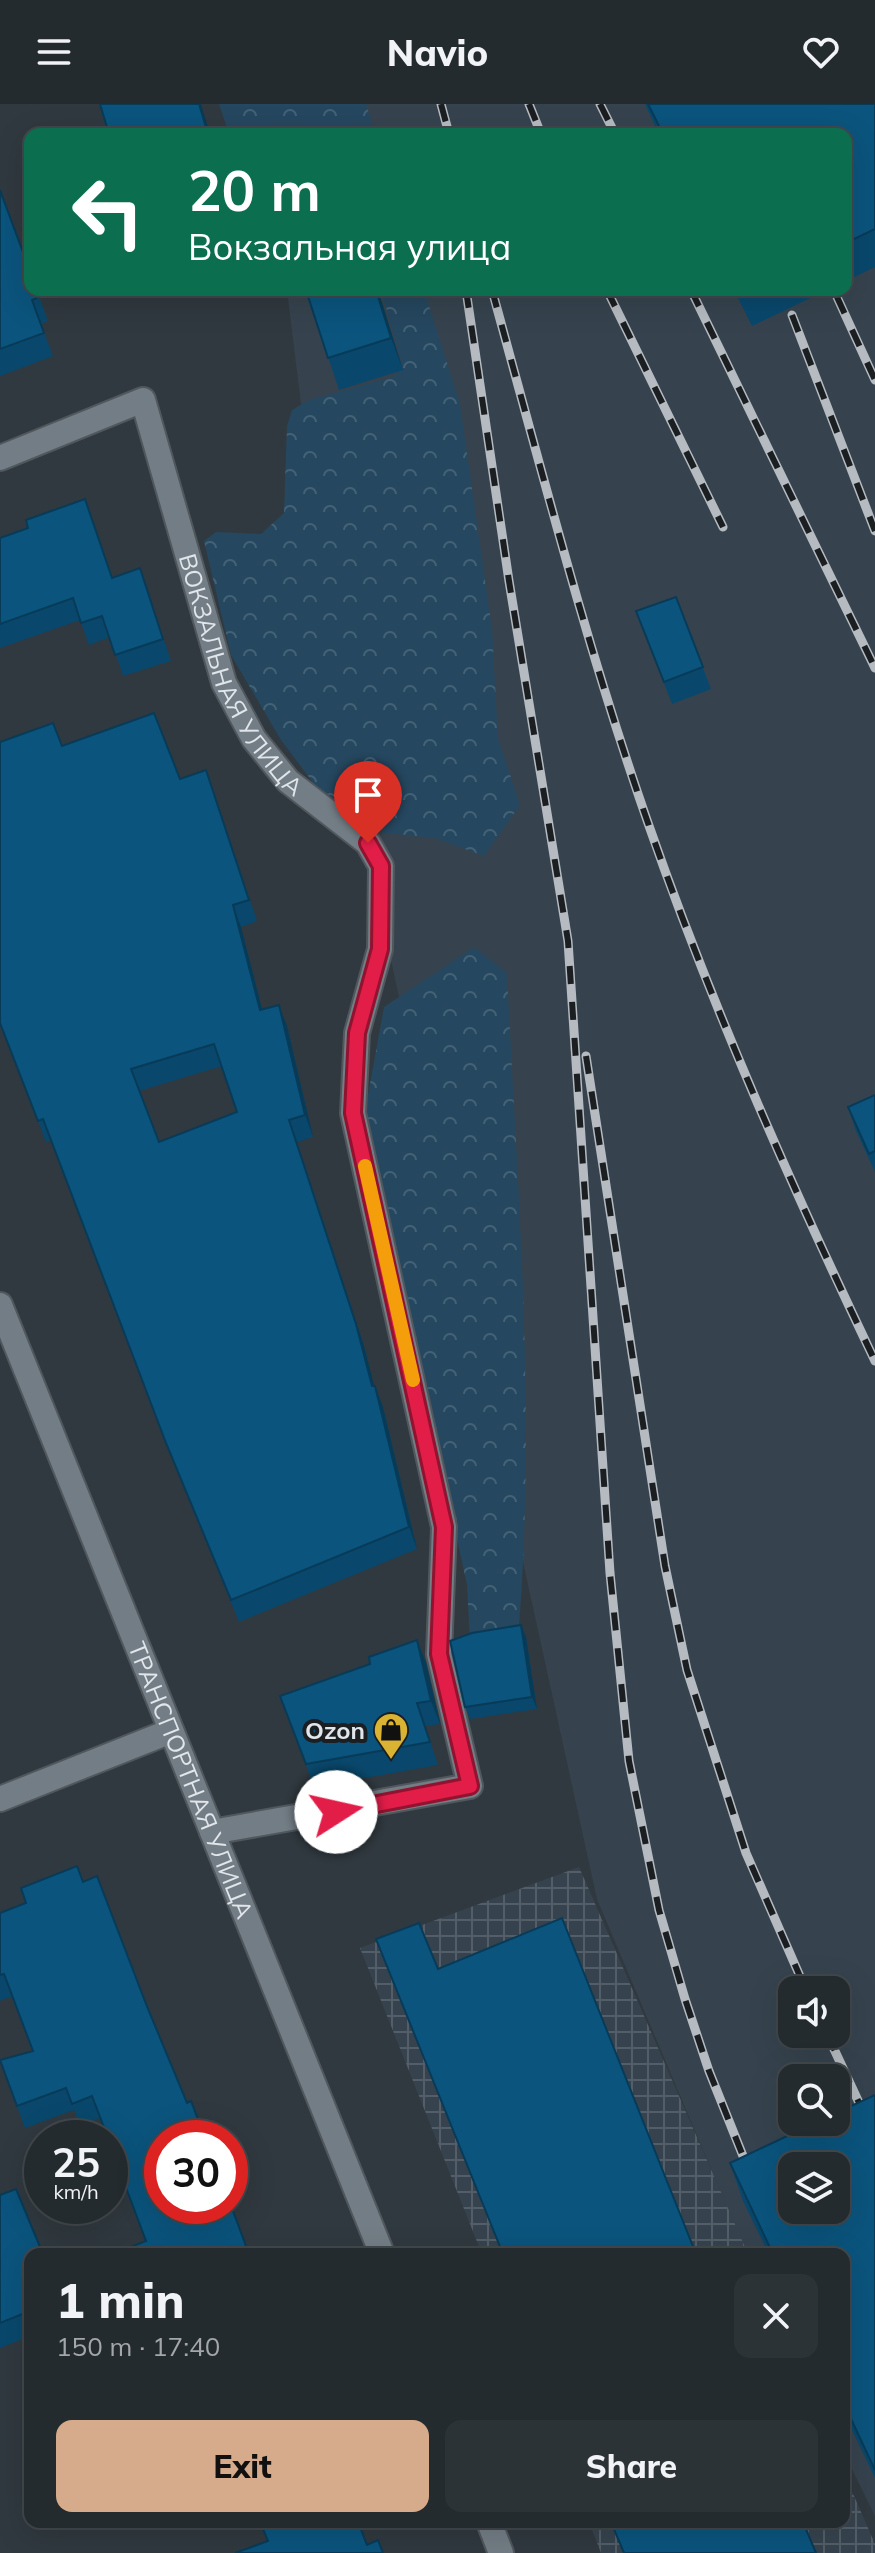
<!DOCTYPE html>
<html lang="en">
<head>
<meta charset="utf-8">
<style>
  :root { --surface:#242b2f; --page:#2c3337; --text:#f1f3f6; --muted:#a3a7aa; --line:#41474b; --accent:#d6ab8b }
  body { margin:0; font-family:Mulish,sans-serif; background:var(--page); color:var(--text); height:100vh; display:flex; flex-direction:column; font-size:30px; white-space:nowrap }
  * { box-sizing:border-box; margin:0 }
  p { font-size:26px; color:var(--muted) }
  .icon { flex:none; width:44px; height:44px; fill:none; stroke:currentColor; stroke-width:2; stroke-linecap:round; stroke-linejoin:round }
  .map { position:relative; flex:1; overflow:hidden }
  .sheet { position:absolute; left:24px; top:2144px; width:826px; height:280px; display:flex; flex-direction:column; background:var(--surface); border-radius:16px; box-shadow:0 8px 32px #0002,0 0 0 2px var(--line) }
  .sheet>* { flex:none }
  .banner { position:absolute; left:24px; top:24px; width:828px; height:168px; border-radius:16px; box-shadow:0 8px 32px #0002,0 0 0 2px var(--line); background:#0b6e4f; color:#fff; overflow:hidden }
  .controls { position:absolute; left:778px; top:1872px; display:grid; gap:16px }
  .controls a { display:grid; place-items:center; width:72px; height:72px; border-radius:16px; background:var(--surface); box-shadow:0 8px 32px #0002,0 0 0 2px var(--line); font-size:40px }
  .speed { position:absolute; left:24px; top:2016px; display:flex; gap:16px; font-size:40px; font-weight:700; text-align:center }
  .speed>* { display:grid; place-content:center; width:104px; height:104px; border-radius:50%; background:var(--surface); box-shadow:0 8px 32px #0002,0 0 0 2px var(--line); line-height:1 }
  .speed small { font-size:20px; font-weight:400 }
  .speed .limit { border:12px solid #d22; background:#fff; color:#111 }
  .pin { position:absolute; display:grid; place-items:center; width:68px; height:68px; color:#fff; margin:-82px -34px; border-radius:50% 50% 50% 0; rotate:-45deg; box-shadow:0 0 8px #0007 }
  .pin .icon { rotate:45deg }
  .me { position:absolute; width:88px; margin:-44px; rotate:80deg; stroke-linejoin:round; filter:drop-shadow(0 0 6px #0008) }
  .turn { display:flex; align-items:center; gap:28px; height:168px; padding:0 32px; font-size:36px }
  .turn .icon { width:104px; height:104px; stroke-width:2.5 }
  .turn b { display:block; font-size:56px; line-height:68px }
  .round { display:grid; place-items:center; flex:none; width:84px; height:84px; border-radius:16px; background:var(--page) }
  .headline { display:flex; align-items:center; justify-content:space-between; height:136px; padding:0 32px }
  h1 { font-size:48px; font-weight:800; line-height:60px }
  .primary-button { display:flex; gap:16px; margin-top:auto; padding:16px 32px }
  .primary-button a { flex:1; height:92px; border-radius:16px; background:var(--accent); color:#111; font-size:32px; font-weight:800; line-height:92px; text-align:center }
  .primary-button a+a { background:var(--page); color:var(--text) }
  header { display:flex; justify-content:space-between; align-items:center; height:104px; padding:0 32px; background:var(--surface); font-size:36px; font-weight:800 }
  .map>svg:first-child { display:block }
  .built { fill:#36434e; fill-rule:evenodd }
  .industrial { fill:url(#industrial-grid) }
  .forest { fill:url(#forest-crowns) }
  .lines { fill:none; stroke-linecap:round; stroke-linejoin:round }
  .minor-casing { stroke:#50575d; stroke-width:28 }
  .tertiary-casing { stroke:#50575d; stroke-width:28 }
  .minor { stroke:#737d85; stroke-width:24 }
  .tertiary { stroke:#737d85; stroke-width:24 }
  .rail-casing { stroke:#b5bbc0; stroke-width:9 }
  .rail { stroke:#1b1f22; stroke-width:6; stroke-dasharray:18; stroke-linecap:butt }
  .wall { fill:#09486c; fill-rule:evenodd }
  .shaded-wall { fill:#083b58 }
  .building { fill:#0b547d; stroke:#083b58; stroke-width:2; fill-rule:evenodd }
  .route-casing { stroke:#92132f; stroke-width:20 }
  .route { stroke:#e11d48; stroke-width:14 }
  .slow { stroke:#f59e0b; stroke-width:14 }
  .labels { text-anchor:middle; dominant-baseline:central; stroke-width:8; stroke-linejoin:round; paint-order:stroke }
  .street-label { font-size:24px; fill:#e1e6eb; stroke:#1b1f22 }
  .poi-label { font-size:24px; font-weight:bold; fill:#e1e6eb; stroke:#1b1f22; text-anchor:end }
</style>
</head>
<body>
<header><svg class="icon" aria-label="menu" viewBox="0 0 24 24"><path d="M4 6h16M4 12h16M4 18h16"/></svg>Navio<svg class="icon" aria-label="heart" viewBox="0 0 24 24"><path d="M12 20l-8-8c-3-5 5-10 8-4 3-6 11-1 8 4z"/></svg></header>
<div class="map">
<svg width="875" height="2449" viewBox="0 0 875 2449">
  <defs>
    <pattern id="industrial-grid" width="8" height="8" patternUnits="userSpaceOnUse" patternTransform="scale(2)"><rect width="8" height="8" fill="#36434e"/><path d="M0 4h8M4 0v8" fill="none" stroke="#535e68"/></pattern>
    <pattern id="forest-crowns" width="20" height="18" patternUnits="userSpaceOnUse" patternTransform="scale(2)"><rect width="20" height="18" fill="#25475f"/><path d="M2 6a3 3 0 1 1 6 0M12 15a3 3 0 1 1 6 0" fill="none" stroke="#446276"/></pattern>
  </defs>
  <rect width="100%" height="100%" fill="#30393f"/>
  <!-- built -->
  <path class="built" d="M251,0H875V2412L844,2349V2150H747L597,1795L342,633L287,186H846V30H260ZM792,1886H836V1930H792ZM792,1974H836V2018H792ZM792,2062H836V2106H792Z"/>
  <!-- industrial -->
  <g class="industrial">
    <path d="M579,1763L748,2150H482L360,1844Z"/>
    <path d="M844,2369L875,2440V2449H601L589,2418H844Z"/>
  </g>
  <!-- forest -->
  <g class="forest">
    <path d="M219,0H366L375,30H229Z"/>
    <path d="M381,186H424L460,300L492,525L498,634L520,701L484,752L435,734L348,725L281,636L231,551L204,437L216,428L261,430L284,409L287,322L292,306L309,296L393,273L403,263Z"/>
    <path d="M474,843L507,869C518,1097 538,1328 516,1557L471,1559L467,1481L365,1007L384,903Z"/>
  </g>
  <g class="lines">
    <defs>
      <g id="minor">
        <path id="s1" d="M0,354L143,296L224,579L254,635L288,677L368,739L381,762L380,845L357,929L353,1009L444,1423L439,1550L470,1682L212,1728"/>
        <path d="M0,1695L171,1627"/>
      </g>
      <g id="tertiary">
        <path id="s2" d="M0,1201L382,2150"/>
        <path d="M489,2418L501,2449"/>
      </g>
    </defs>
    <!-- minor casing -->
    <use href="#minor" class="minor-casing"/>
    <!-- tertiary casing -->
    <use href="#tertiary" class="tertiary-casing"/>
    <!-- minor -->
    <use href="#minor" class="minor"/>
    <!-- tertiary -->
    <use href="#tertiary" class="tertiary"/>
    <defs>
      <g id="rail">
        <path d="M441,0L449,30"/>
        <path d="M529,0L541,30"/>
        <path d="M600,0L615,30"/>
        <path d="M466,186L509,477L568,837L610,1469L629,1657L659,1806L685,1895L709,1967L751,2072"/>
        <path d="M492,186C541,364 587,544 648,719C712,903 791,1081 875,1257"/>
        <path d="M607,186L723,423"/>
        <path d="M691,186L875,564"/>
        <path d="M837,193L875,276"/>
        <path d="M792,211L875,427"/>
        <path d="M586,952L665,1462L687,1566L746,1749L806,1886"/>
        <path d="M827,1930L868,2018"/>
      </g>
    </defs>
    <!-- rail casing -->
    <use href="#rail" class="rail-casing"/>
    <!-- rail -->
    <use href="#rail" class="rail"/>
  </g>
  <!-- wall -->
  <g class="wall">
    <path d="M645,0H875V163L846,177V30H659Z"/>
    <path d="M0,86L48,217L41,220L53,252L0,272Z"/>
    <path d="M306,186H378L403,266L339,286Z"/>
    <path d="M734,186H827L752,222Z"/>
    <path d="M0,434L113,474L140,464L171,557L123,572L110,533L89,541L80,516L0,544Z"/>
    <path d="M676,493L711,585L672,600L636,507Z"/>
    <path d="M62,642L180,675L214,688L257,817L241,823L262,905L287,922L313,1033L297,1038L364,1242L374,1282L383,1303L417,1445L239,1518L174,1360L51,1037L46,1038L0,920ZM222,962L237,1008L159,1038L139,987Z"/>
    <path d="M875,991V1068L856,1027L848,1003Z"/>
    <path d="M521,1521L526,1533L537,1605L470,1615L465,1603Z"/>
    <path d="M417,1536L426,1559L440,1620L425,1622L438,1661L314,1683L280,1592L370,1560Z"/>
    <path d="M26,1799L146,2137L100,2014L80,2022L74,2006L25,2024L0,1957L32,1947L12,1892L0,1897V1809Z"/>
    <path d="M875,1991V2374L844,2309V2150H769L743,2097L730,2059Z"/>
    <path d="M0,2091L30,2150V2232L0,2244Z"/>
  </g>
  <!-- shaded-wall -->
  <g class="shaded-wall">
    <path d="M199,0H201L210,30H208Z"/>
    <path d="M376,186H378L403,266L391,234Z"/>
    <path d="M233,801L241,823L268,928L260,906Z"/>
    <path d="M279,901L287,922L313,1033L305,1011Z"/>
    <path d="M289,1016L364,1242L380,1304L372,1282Z"/>
    <path d="M375,1282L383,1303L417,1445L409,1423Z"/>
    <path d="M521,1521L526,1533L537,1605L532,1593Z"/>
    <path d="M417,1536L426,1559L440,1620L431,1597Z"/>
  </g>
  <!-- building -->
  <g class="building">
    <path d="M100,0H199L208,30H109Z"/>
    <path d="M648,0H875V125L846,139V30H663Z"/>
    <path d="M0,86L30,167V186H37L39,193L32,196L44,229L0,245Z"/>
    <path d="M306,186H376L391,234L328,254Z"/>
    <path d="M738,186H749L740,191Z"/>
    <path d="M85,395L112,474L140,464L163,535L115,551L102,512L81,519L73,494L0,520V434L28,424L26,416Z"/>
    <path d="M676,493L703,563L664,578L636,507Z"/>
    <path d="M154,609L180,675L206,666L249,796L233,801L260,906L279,901L305,1011L289,1016L356,1220L372,1282H375L409,1423L231,1496L166,1339L43,1015L38,1017L0,919V638L53,619L62,642ZM214,940L237,1008L159,1038L131,965Z"/>
    <path d="M875,991V1047L869,1050L848,1003Z"/>
    <path d="M521,1521L532,1593L465,1603L450,1537L472,1529Z"/>
    <path d="M417,1536L431,1597L417,1599L430,1638L306,1660L280,1592L370,1560L369,1553Z"/>
    <path d="M77,1762L83,1778L97,1772L146,1900L187,1999L191,1997L205,2034H162V2102H230V2099L249,2150H113L146,2137L110,2041V2034H108L92,1992L72,2000L66,1984L17,2002L0,1956L33,1947L4,1870L0,1871V1809L26,1799L21,1784Z"/>
    <path d="M562,1814L696,2150H503L376,1835L419,1819L438,1865Z"/>
    <path d="M875,1991V2366L844,2300V2150H773L730,2059L817,2018H836V2009ZM792,2062H836V2106H792Z"/>
    <path d="M16,2085L43,2150H30V2207L0,2219V2091Z"/>
    <path d="M260,2418H358L367,2441L378,2436L383,2449H235L268,2437Z"/>
    <path d="M611,2418H803L816,2449H624Z"/>
  </g>
  <g class="lines">
    <defs>
      <path id="route" d="M336,1708L470,1682L439,1550L444,1423L353,1009L357,929L380,845L381,762L368,739"/>
    </defs>
    <!-- route casing -->
    <use href="#route" class="route-casing"/>
    <!-- route -->
    <use href="#route" class="route"/>
    <!-- slow -->
    <path class="slow" d="M365,1062L413,1276"/>
  </g>
  <!-- icons -->
  <defs>
    <symbol id="shop-pin" viewBox="-11 -11 22 30"><path d="M0 17L-7.5 6A9.5 9.5 0 1 1 7.5 6Z" fill="#dab333" stroke="#1b1f22"/><path d="M-5-2.5h2.3a2.7 3.5 0 0 1 5.4 0H5L5.5 6h-11ZM-1.5-2.5h3a1.5 2.3 0 0 0-3 0Z" fill="#111"/></symbol>
  </defs>
  <g fill-rule="evenodd">
    <use href="#shop-pin" x="371" y="1606" width="40" height="54"/>
  </g>
  <g class="labels">
    <!-- street labels -->
    <g class="street-label">
      <text stroke="none"><textPath href="#s1" startOffset="448">ВОКЗАЛЬНАЯ УЛИЦА</textPath></text>
      <text stroke="none"><textPath href="#s2" startOffset="512">ТРАНСПОРТНАЯ УЛИЦА</textPath></text>
    </g>
    <!-- poi labels -->
    <g class="poi-label">
      <text x="365" y="1626">Ozon</text>
    </g>
  </g>
</svg>
<div class="controls">
<a><svg class="icon" aria-label="sound" viewBox="0 0 24 24"><path d="M4 9h4l5-4v14l-5-4H4zM17 9q2 3 0 6"/></svg></a>
<a><svg class="icon" aria-label="search" viewBox="0 0 24 24"><circle cx="10" cy="10" r="6"/><path d="M15 15l6 6"/></svg></a>
<a><svg class="icon" aria-label="layers" viewBox="0 0 24 24"><path d="M12 4l9 5-9 5-9-5zM3 14l9 5 9-5"/></svg></a>
</div>
<div class="speed"><div>25<small>km/h</small></div><div class="limit">30</div></div>
<div class="pin" style="left:368px;top:739px;background:#d93025"><svg class="icon" aria-label="arrive" viewBox="0 0 24 24"><path d="M6 21V4h12l-3 4 3 4H6"/></svg></div>
<svg class="me" style="left:336px;top:1708px" viewBox="-20 -20 40 40"><circle r="19" fill="#fff"/><path d="M0-13L10 11 0 6-10 11z" fill="#e11d48"/></svg>
<div class="banner">
<div class="turn"><svg class="icon" aria-label="left" viewBox="0 0 24 24"><path d="M17 20v-9H6M10 6l-5 5 5 5"/></svg><div><b>20 m</b>Вокзальная улица</div></div>
</div>
<section class="sheet">
<div class="headline"><div><h1>1 min</h1><p>150 m · 17:40</p></div><a class="round"><svg class="icon" aria-label="close" viewBox="0 0 24 24"><path d="M6 6l12 12M18 6L6 18"/></svg></a></div>
<div class="primary-button"><a>Exit</a><a>Share</a></div>
</section>
</div>
</body>
</html>
